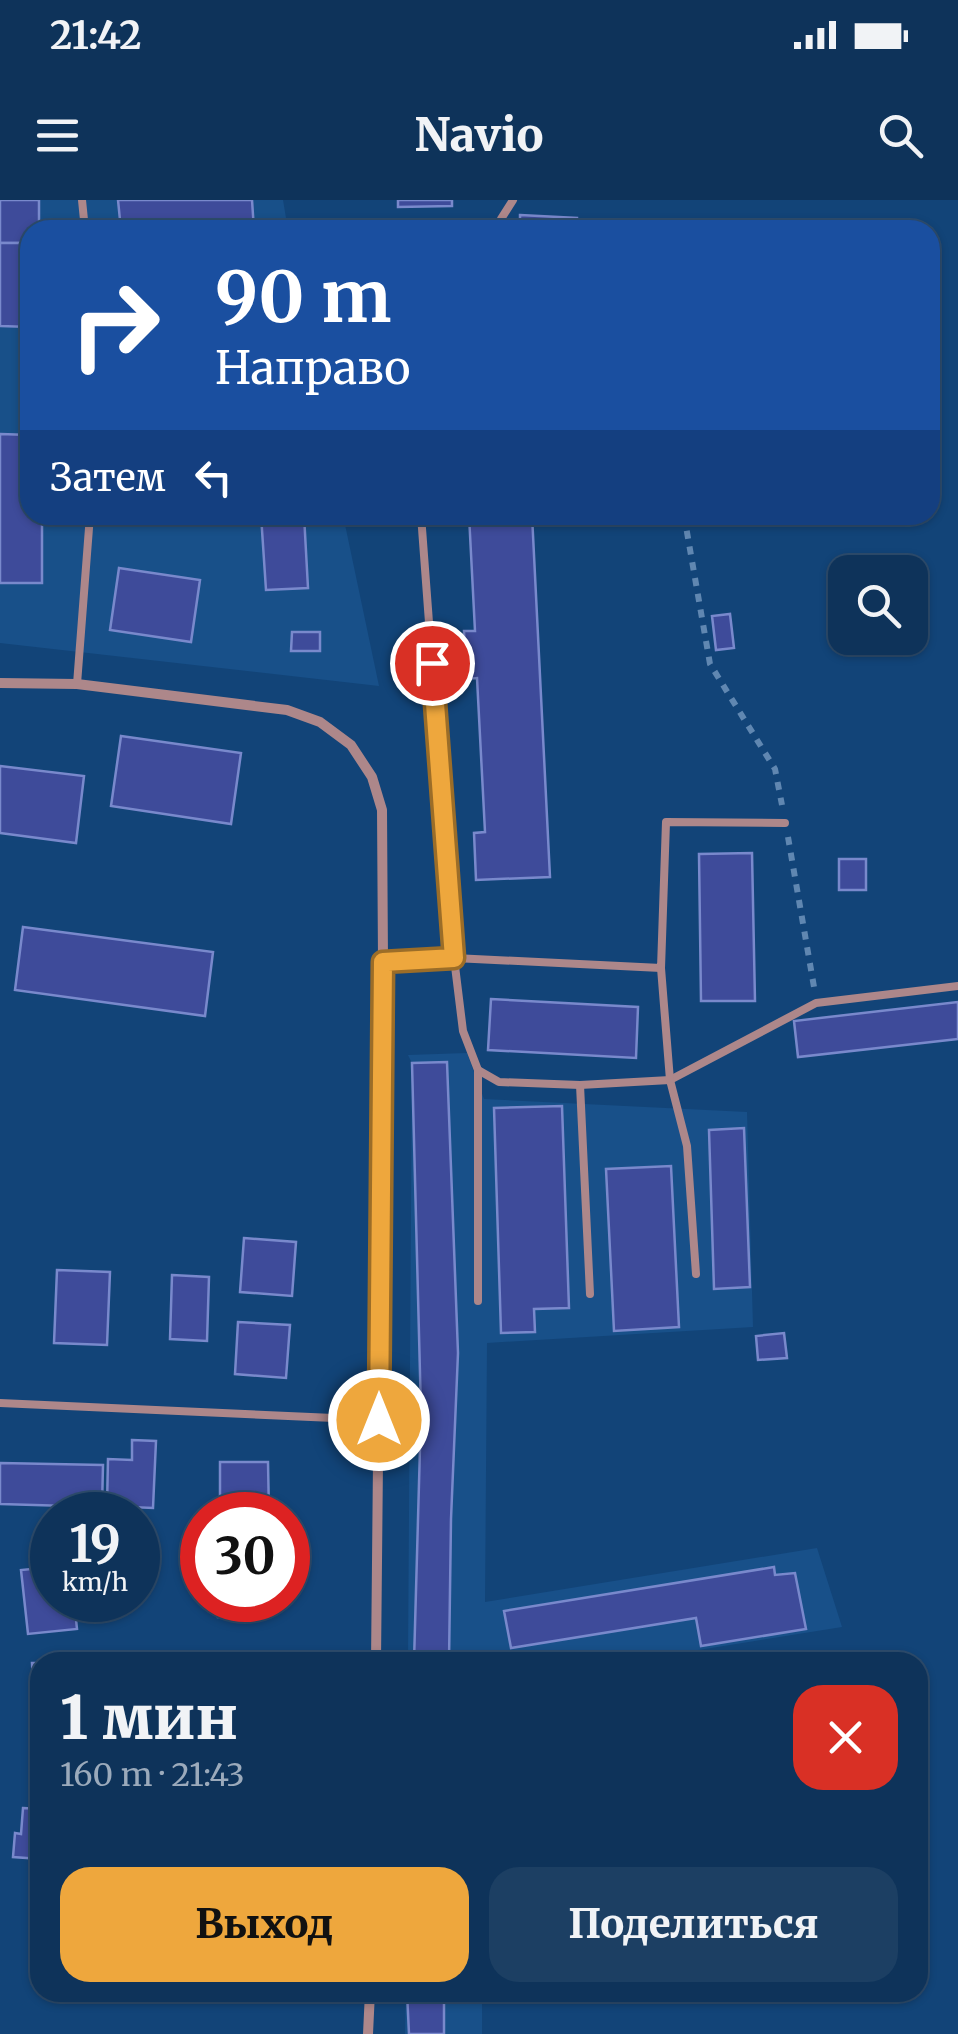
<!DOCTYPE html>
<html lang="ru">
<head>
<meta charset="utf-8">
<style>
  :root { --surface:#0e335a; --page:#1c3f63; --text:#f1f3f6; --muted:#9baabb; --line:#2e4e70; --accent:#eea73d }
  body { margin:0; font-family:Merriweather,serif; background:var(--page); color:var(--text); height:100vh; display:flex; flex-direction:column; font-size:38px; white-space:nowrap }
  * { box-sizing:border-box; margin:0 }
  p { font-size:32px; color:var(--muted) }
  .icon { flex:none; width:55px; height:55px; fill:none; stroke:currentColor; stroke-width:2; stroke-linecap:round; stroke-linejoin:round }
  .map { position:relative; flex:1; overflow:hidden }
  .sheet { position:absolute; left:30px; top:1452px; width:898px; height:350px; display:flex; flex-direction:column; background:var(--surface); border-radius:30px; box-shadow:0 2px 8px #0004,0 0 0 2px var(--line) }
  .sheet>* { flex:none }
  .banner { position:absolute; left:20px; top:20px; width:920px; height:305px; border-radius:30px; box-shadow:0 2px 8px #0004,0 0 0 2px var(--line); background:#1a4fa0; color:#fff; overflow:hidden }
  .tools { position:absolute; left:828px; top:355px; display:grid; gap:20px }
  .tools a { display:grid; place-items:center; width:100px; height:100px; border-radius:20px; background:var(--surface); box-shadow:0 2px 8px #0004,0 0 0 2px var(--line); font-size:50px }
  .speed { position:absolute; left:30px; top:1292px; display:flex; gap:20px; font-size:50px; font-weight:700; text-align:center }
  .speed>* { display:grid; place-content:center; width:130px; height:130px; border-radius:50%; background:var(--surface); box-shadow:0 2px 8px #0004,0 0 0 2px var(--line); line-height:1 }
  .speed small { font-size:25px; font-weight:400 }
  .speed .limit { border:15px solid #d22; background:#fff; color:#111 }
  .pin { position:absolute; display:grid; place-items:center; width:85px; height:85px; color:#fff; margin:-42px; border:5px solid #fff; border-radius:50%; box-shadow:0 2px 10px #0007 }
  .me { position:absolute; width:110px; margin:-55px; rotate:0deg; stroke-linejoin:round; filter:drop-shadow(0 0 8px #0008) }
  .turn { display:flex; align-items:center; gap:35px; height:210px; padding:0 30px; font-size:45px }
  .turn .icon { width:130px; height:130px; stroke-width:2.5 }
  .turn b { display:block; font-size:70px; line-height:85px }
  .then { display:flex; align-items:center; height:95px; padding:0 30px; background:#0003; gap:20px; font-size:38px }
  .round { display:grid; place-items:center; flex:none; width:105px; height:105px; border-radius:30px; background:var(--page) }
  .headline { display:flex; align-items:center; justify-content:space-between; height:170px; padding:0 30px }
  h1 { font-size:60px; font-weight:800; line-height:75px }
  .cta { display:flex; gap:20px; margin-top:auto; padding:20px 30px }
  .cta a { flex:1; height:115px; border-radius:30px; background:var(--accent); color:#111; font-size:40px; font-weight:800; line-height:115px; text-align:center }
  .cta a+a { background:var(--page); color:var(--text) }
  .status { display:flex; justify-content:space-between; align-items:center; height:70px; padding:0 50px; background:var(--surface); direction:ltr }
  .status svg { height:28px; fill:currentColor }
  header { display:flex; justify-content:space-between; align-items:center; height:130px; padding:0 30px; background:var(--surface); font-size:45px; font-weight:800 }
  .map>svg:first-child { display:block }
  .built { fill:#185089 }
  .building { fill:#3e4b9a; stroke:#7989cc; stroke-width:2.5 }
  .lines { fill:none; stroke-linecap:round; stroke-linejoin:round }
  .path { stroke:#6087b1; stroke-width:6; stroke-dasharray:8 8; stroke-linecap:butt }
  .service { stroke:#ad878a; stroke-width:8 }
  .minor { stroke:#ad878a; stroke-width:10 }
  .route-casing { stroke:#9b6d28; stroke-width:25 }
  .route { stroke:#eea73d; stroke-width:18 }
</style>
</head>
<body>
<div class="status"><b>21:42</b><svg viewBox="0 0 49 12"><path d="M0 12V9h3v3zM5 12V6h3v6zM10 12V3h3v9zM15 12V0h3v12zM26 1h20v11H26zM47 4h2v5h-2z"/></svg></div>
<header><svg class="icon" aria-label="menu" viewBox="0 0 24 24"><path d="M4 6h16M4 12h16M4 18h16"/></svg>Navio<svg class="icon" aria-label="search" viewBox="0 0 24 24"><circle cx="10" cy="10" r="6"/><path d="M15 15l6 6"/></svg></header>
<div class="map">
<svg width="958" height="1834" viewBox="0 0 958 1834">
  <rect width="100%" height="100%" fill="#124478"/>
  <!-- built -->
  <g class="built">
    <path d="M0,0H283L288,30H30V315H343L379,486L0,443Z"/>
    <path d="M467,853L484,899L747,912L753,1127L487,1143L485,1402L817,1348L842,1427L624,1462H408L412,863L408,855Z"/>
    <path d="M406,1793H482V1834H405Z"/>
  </g>
  <!-- building -->
  <g class="building">
    <path d="M0,0H39V30H30V43H0Z"/>
    <path d="M118,0H252L254,30H121Z"/>
    <path d="M398,0H452V6L398,7Z"/>
    <path d="M520,15L577,18V30H520Z"/>
    <path d="M0,43H30V127L0,126Z"/>
    <path d="M0,234L30,235V315H42V383H0Z"/>
    <path d="M261,315H304L308,388L266,390Z"/>
    <path d="M469,315H532L550,677L476,680L474,633L485,632L477,478L466,479L464,431H475Z"/>
    <path d="M119,368L200,380L191,442L110,430Z"/>
    <path d="M730,414L734,448L716,450L712,416Z"/>
    <path d="M292,432H320V451H291Z"/>
    <path d="M121,536L241,553L231,624L111,606Z"/>
    <path d="M0,566L84,576L76,643L0,633Z"/>
    <path d="M752,653L755,801H701L699,654Z"/>
    <rect x="839" y="659" width="27" height="31"/>
    <path d="M23,727L213,752L205,816L15,790Z"/>
    <path d="M491,799L638,807L636,858L488,850Z"/>
    <path d="M958,802V839L798,857L794,821Z"/>
    <path d="M447,862L458,1153L451,1319L449,1462H414L421,1212L412,863Z"/>
    <path d="M562,906L569,1108L534,1109L535,1132L501,1133L494,908Z"/>
    <path d="M744,928L750,1087L714,1089L709,930Z"/>
    <path d="M671,966L679,1127L614,1131L606,969Z"/>
    <path d="M244,1038L296,1042L292,1096L240,1092Z"/>
    <path d="M57,1070L110,1072L107,1145L54,1143Z"/>
    <path d="M172,1075L209,1077L207,1141L170,1139Z"/>
    <path d="M238,1122L290,1125L286,1178L235,1174Z"/>
    <path d="M784,1133L787,1158L758,1160L756,1136Z"/>
    <path d="M132,1240L156,1241L153,1308L107,1306L108,1259L132,1260Z"/>
    <path d="M220,1262H268L269,1314L220,1315Z"/>
    <path d="M0,1263L103,1265L102,1307L0,1304Z"/>
    <path d="M52,1367V1400H74L77,1429L28,1434L21,1370Z"/>
    <path d="M774,1367L775,1375L795,1373L806,1429L701,1446L696,1418L511,1448L504,1411Z"/>
    <path d="M217,1400H269V1416L218,1417Z"/>
    <path d="M32,1463H40V1524H35Z"/>
    <path d="M23,1608L40,1609V1659L13,1657L15,1633L21,1634Z"/>
    <rect x="211" y="1792" width="47" height="8"/>
    <path d="M407,1792H444V1834H409Z"/>
  </g>
  <g class="lines">
    <!-- path -->
    <g class="path">
      <path d="M684,315L710,464L775,569L782,605"/>
      <path d="M788,637L814,787"/>
    </g>
    <!-- service -->
    <g class="service">
      <path d="M82,0L85,30"/>
      <path d="M498,30L501,19L513,0"/>
      <path d="M77,484L90,315"/>
      <path d="M785,623L666,622L661,768L454,758L463,831L478,870L499,882L580,885L670,880L816,803L958,786"/>
      <path d="M383,761L454,758L421,315"/>
      <path d="M661,768L670,880L687,946L696,1074"/>
      <path d="M580,885L590,1094"/>
      <path d="M478,1101V870"/>
      <path d="M0,1203L379,1220"/>
    </g>
    <!-- minor -->
    <g class="minor">
      <path d="M0,483L77,484L287,510L320,522L351,545L372,577L382,610L383,761L376,1462"/>
      <path d="M368,1834L370,1792"/>
    </g>
  </g>
  <g class="lines">
    <defs>
      <path id="route" d="M379,1220L383,762L454,758L432,463"/>
    </defs>
    <!-- route casing -->
    <use href="#route" class="route-casing"/>
    <!-- route -->
    <use href="#route" class="route"/>
  </g>
</svg>
<div class="tools">
<a><svg class="icon" aria-label="search" viewBox="0 0 24 24"><circle cx="10" cy="10" r="6"/><path d="M15 15l6 6"/></svg></a>
</div>
<div class="speed"><div>19<small>km/h</small></div><div class="limit">30</div></div>
<div class="pin" style="left:432px;top:463px;background:#d93025"><svg class="icon" aria-label="arrive" viewBox="0 0 24 24"><path d="M6 21V4h12l-3 4 3 4H6"/></svg></div>
<svg class="me" style="left:379px;top:1220px" viewBox="-20 -20 40 40"><circle r="17" fill="#eea73d" stroke="#fff" stroke-width="3"/><path d="M0-11L8 9 0 5-8 9z" fill="#fff"/></svg>
<div class="banner">
<div class="turn"><svg class="icon" aria-label="right" viewBox="0 0 24 24"><path d="M7 20v-9h11M14 6l5 5-5 5"/></svg><div><b>90 m</b>Направо</div></div>
<div class="then">Затем<svg class="icon" aria-label="left" viewBox="0 0 24 24"><path d="M17 20v-9H6M10 6l-5 5 5 5"/></svg></div>
</div>
<section class="sheet">
<div class="headline"><div><h1>1 мин</h1><p>160 m · 21:43</p></div><a class="round" style="background:#d93025;color:#fff"><svg class="icon" aria-label="close" viewBox="0 0 24 24"><path d="M6 6l12 12M18 6L6 18"/></svg></a></div>
<div class="cta"><a>Выход</a><a>Поделиться</a></div>
</section>
</div>
</body>
</html>
